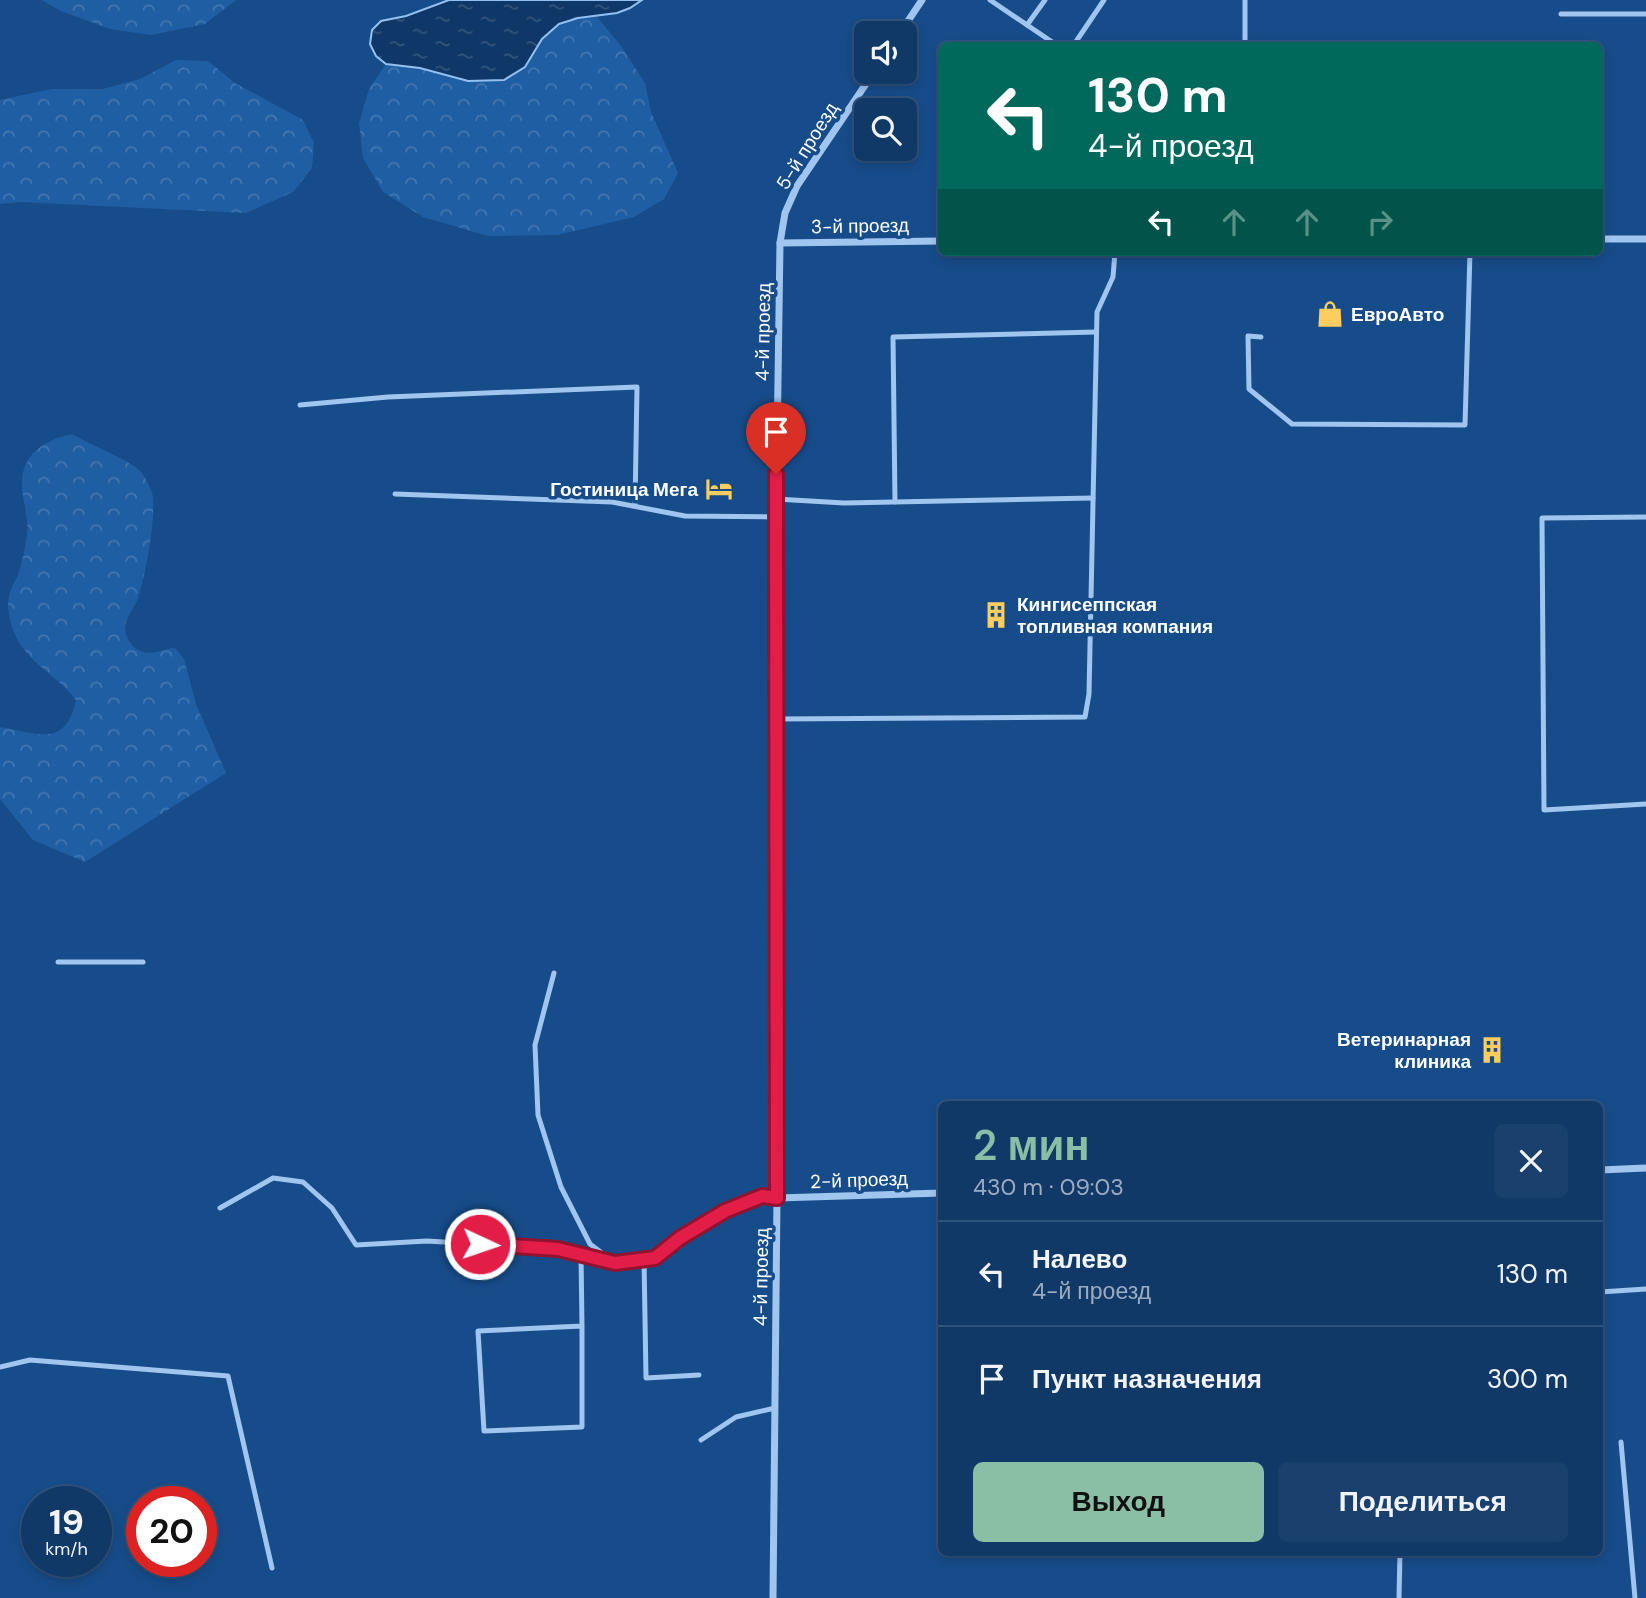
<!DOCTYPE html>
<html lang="ru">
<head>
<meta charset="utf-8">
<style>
  :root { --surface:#113968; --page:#1a406e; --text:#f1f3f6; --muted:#9cacc0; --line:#30537c; --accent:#8abfa5 }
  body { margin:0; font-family:"DM Sans",sans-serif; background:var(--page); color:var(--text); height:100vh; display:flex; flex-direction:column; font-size:26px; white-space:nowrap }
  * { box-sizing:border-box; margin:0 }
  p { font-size:23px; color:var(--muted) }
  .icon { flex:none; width:38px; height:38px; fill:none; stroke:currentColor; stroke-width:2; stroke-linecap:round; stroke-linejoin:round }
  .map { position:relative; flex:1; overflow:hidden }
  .sheet { position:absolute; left:938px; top:1101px; width:665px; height:455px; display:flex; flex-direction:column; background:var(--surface); border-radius:10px; box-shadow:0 4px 10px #0003,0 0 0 2px var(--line) }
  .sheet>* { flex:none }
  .banner { position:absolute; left:938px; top:42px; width:665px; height:214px; border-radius:10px; box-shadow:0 4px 10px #0003,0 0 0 2px var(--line); background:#00695c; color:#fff; overflow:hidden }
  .fabs { position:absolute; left:854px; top:21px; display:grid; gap:14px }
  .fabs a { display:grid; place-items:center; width:63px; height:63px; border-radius:10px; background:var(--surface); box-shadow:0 4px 10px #0003,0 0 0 2px var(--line); font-size:35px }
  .speed { position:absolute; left:21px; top:1486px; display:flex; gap:14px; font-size:35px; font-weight:700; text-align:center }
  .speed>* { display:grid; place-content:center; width:91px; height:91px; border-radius:50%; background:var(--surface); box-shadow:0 4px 10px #0003,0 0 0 2px var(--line); line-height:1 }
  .speed small { font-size:18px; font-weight:400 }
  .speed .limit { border:10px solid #d22; background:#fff; color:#111 }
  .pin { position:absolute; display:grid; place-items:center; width:60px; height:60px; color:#fff; margin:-72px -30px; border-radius:50% 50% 50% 0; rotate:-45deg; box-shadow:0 0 7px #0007 }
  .pin .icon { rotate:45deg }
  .me { position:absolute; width:77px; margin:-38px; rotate:93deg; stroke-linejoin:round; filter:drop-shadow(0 0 5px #0008) }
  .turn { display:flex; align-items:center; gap:24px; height:147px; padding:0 35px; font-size:32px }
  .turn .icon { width:91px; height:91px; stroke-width:2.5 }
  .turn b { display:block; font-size:49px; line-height:60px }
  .lanes { display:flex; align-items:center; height:66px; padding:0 35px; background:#0003; justify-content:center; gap:35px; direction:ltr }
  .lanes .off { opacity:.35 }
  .round { display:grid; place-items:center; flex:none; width:74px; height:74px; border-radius:10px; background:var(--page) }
  .head { display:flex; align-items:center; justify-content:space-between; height:119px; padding:0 35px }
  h1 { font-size:42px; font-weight:600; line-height:52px; color:var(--accent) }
  .button { display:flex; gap:14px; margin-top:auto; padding:14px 35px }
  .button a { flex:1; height:80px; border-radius:10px; background:var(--accent); color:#111; font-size:28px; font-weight:600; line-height:80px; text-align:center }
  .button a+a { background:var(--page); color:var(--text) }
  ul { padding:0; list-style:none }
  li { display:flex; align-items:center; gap:21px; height:105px; padding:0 35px; border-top:2px solid var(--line) }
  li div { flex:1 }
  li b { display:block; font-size:26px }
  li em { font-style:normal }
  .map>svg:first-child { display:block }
  .forest { fill:url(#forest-crowns) }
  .water { fill:url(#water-ripples); stroke:#93c0f1; stroke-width:2 }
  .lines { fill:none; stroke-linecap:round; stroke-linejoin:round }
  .lane { stroke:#a0c5ee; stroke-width:5 }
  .street { stroke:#a0c5ee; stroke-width:7 }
  .route-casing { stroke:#92132f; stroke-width:18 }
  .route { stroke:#e11d48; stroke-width:12 }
  .labels { text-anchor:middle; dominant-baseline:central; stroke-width:7; stroke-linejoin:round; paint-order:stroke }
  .street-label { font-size:19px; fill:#fff; stroke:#174c8a }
  .poi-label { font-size:19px; font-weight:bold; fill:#fff; stroke:#174c8a; text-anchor:start }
</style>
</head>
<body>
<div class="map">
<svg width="1646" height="1598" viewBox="0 0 1646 1598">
  <defs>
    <pattern id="forest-crowns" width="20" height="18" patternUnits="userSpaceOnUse" patternTransform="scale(1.75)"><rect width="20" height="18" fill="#205ea3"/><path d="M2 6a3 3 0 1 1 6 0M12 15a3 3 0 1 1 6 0" fill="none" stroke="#4176b1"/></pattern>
    <pattern id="water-ripples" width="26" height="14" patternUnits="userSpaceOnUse" patternTransform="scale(1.75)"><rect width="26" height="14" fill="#0f3767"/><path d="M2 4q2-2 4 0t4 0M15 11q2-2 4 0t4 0" fill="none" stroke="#33557e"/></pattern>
  </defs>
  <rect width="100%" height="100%" fill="#174c8a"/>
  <!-- forest -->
  <g class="forest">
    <path d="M42,0H236L205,24L151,35L110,29L61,11Z"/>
    <path d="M597,17L621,46L645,83L651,112L678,173L664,199L634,217L557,235L488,236L423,217L383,192L363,158L359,123L369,89L386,64L420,68L525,67C545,33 556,19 597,17Z"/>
    <path d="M176,60L208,61L235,83L303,120L314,143L312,168L293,192L246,213L20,202L0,204V100L52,89H103L140,79Z"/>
    <path d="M72,434C88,444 133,461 142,473C146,479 152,490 153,497C155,525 146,572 138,598C135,607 128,614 126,623C123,632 129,645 138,650C151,657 162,649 175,648L184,659L196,704L226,773L85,862L33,840L0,799V727C36,733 66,749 76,700C54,671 22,662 11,624C9,617 7,604 9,597C10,590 14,583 17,577C22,564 25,549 27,535C30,514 16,487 25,466C34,446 52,439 72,434Z"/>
  </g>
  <!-- water -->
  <path class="water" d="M449,0H642L630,8L617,13L578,18L559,24L542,39L525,67L504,80L468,81L420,68L386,64L376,56L370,44L372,30L381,21L406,16Z"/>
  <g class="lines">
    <!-- lane -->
    <g class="lane">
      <path d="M990,0L1058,46"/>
      <path d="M1561,14H1646"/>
      <path d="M1027,25L1045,0"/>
      <path d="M1073,46L1104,0"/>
      <path d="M1242,46L1245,40V0"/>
      <path d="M1261,337L1248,336L1249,389L1292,424L1465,425L1470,252"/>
      <path d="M300,405L388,397L637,387L635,506"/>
      <path d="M395,494L612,502L685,516L776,517"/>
      <path d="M776,499L844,503L1093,498"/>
      <path d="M895,502L893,337L1096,332"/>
      <path d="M1646,517L1542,518L1544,810L1646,804"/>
      <path d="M777,719L1085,717L1089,694L1097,312L1113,277L1115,252"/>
      <path d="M58,962H143"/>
      <path d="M554,973L535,1045L538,1115L561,1187L590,1244L615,1263L655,1258L680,1238L725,1211L763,1196L777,1198"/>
      <path d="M220,1208L273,1178L303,1182L332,1208L356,1245L427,1241L558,1249L612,1262"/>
      <path d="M581,1255L582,1326L478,1331L484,1431L582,1427V1326"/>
      <path d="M644,1259L646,1378L699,1375"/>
      <path d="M1600,1292L1646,1289"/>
      <path d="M0,1367L30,1360L228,1376L272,1568"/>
      <path d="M701,1440L736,1417L775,1408"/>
      <path d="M1621,1442L1635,1598"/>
      <path d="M1399,1598L1400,1552"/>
    </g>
    <!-- street -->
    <g class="street">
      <path d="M900,33L922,0"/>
      <path d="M1600,239H1646"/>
      <path d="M780,243L942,241"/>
      <path d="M1600,1170L1646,1168"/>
      <path d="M777,1198L942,1193"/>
      <path d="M773,1598L777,1198L776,517L780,243L785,213L797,186L874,72"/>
    </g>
  </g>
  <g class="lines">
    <defs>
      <path id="route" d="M480,1244L558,1249L615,1263L655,1258L680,1238L725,1211L762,1196L777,1198L776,474"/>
    </defs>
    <!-- route casing -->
    <use href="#route" class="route-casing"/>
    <!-- route -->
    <use href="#route" class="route"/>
  </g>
  <!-- icons -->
  <defs>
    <symbol id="shop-bare" viewBox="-9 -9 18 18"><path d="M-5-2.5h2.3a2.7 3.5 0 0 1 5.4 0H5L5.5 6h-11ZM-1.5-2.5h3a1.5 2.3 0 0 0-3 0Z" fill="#ffcd5d" stroke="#174c8a" stroke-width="2.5" paint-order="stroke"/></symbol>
    <symbol id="hotel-bare" viewBox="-9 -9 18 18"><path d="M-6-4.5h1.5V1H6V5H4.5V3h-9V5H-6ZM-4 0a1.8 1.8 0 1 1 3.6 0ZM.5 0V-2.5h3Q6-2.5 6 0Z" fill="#ffcd5d" stroke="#174c8a" stroke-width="2.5" paint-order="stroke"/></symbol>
    <symbol id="building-bare" viewBox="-9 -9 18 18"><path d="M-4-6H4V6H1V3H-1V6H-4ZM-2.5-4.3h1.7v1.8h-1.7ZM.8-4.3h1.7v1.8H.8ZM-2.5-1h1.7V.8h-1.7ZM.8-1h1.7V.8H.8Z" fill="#ffcd5d" stroke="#174c8a" stroke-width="2.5" paint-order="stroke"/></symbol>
  </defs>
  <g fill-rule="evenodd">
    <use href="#shop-bare" x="1311" y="295" width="38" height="38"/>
    <use href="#hotel-bare" x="700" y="470" width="38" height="38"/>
    <use href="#building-bare" x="977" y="596" width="38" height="38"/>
    <use href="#building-bare" x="1473" y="1031" width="38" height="38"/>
  </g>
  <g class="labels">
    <!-- street labels -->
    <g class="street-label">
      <text transform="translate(807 146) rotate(-58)">5-й проезд</text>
      <text transform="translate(860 226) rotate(-1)">3-й проезд</text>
      <text transform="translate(763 332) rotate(-89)">4-й проезд</text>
      <text transform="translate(859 1180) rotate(-2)">2-й проезд</text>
      <text transform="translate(761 1277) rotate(-89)">4-й проезд</text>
    </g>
    <!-- poi labels -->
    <g class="poi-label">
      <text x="1351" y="314">ЕвроАвто</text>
      <text x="698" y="489" text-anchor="end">Гостиница Мега</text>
      <text x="1017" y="604">Кингисеппская<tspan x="1017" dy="22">топливная компания</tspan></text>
      <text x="1471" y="1039" text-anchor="end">Ветеринарная<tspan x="1471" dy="22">клиника</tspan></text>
    </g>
  </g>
</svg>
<div class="fabs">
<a><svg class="icon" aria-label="sound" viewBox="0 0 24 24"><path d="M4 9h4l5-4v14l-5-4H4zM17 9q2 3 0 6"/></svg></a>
<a><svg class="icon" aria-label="search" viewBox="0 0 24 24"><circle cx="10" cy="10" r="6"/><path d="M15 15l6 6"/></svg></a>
</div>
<div class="speed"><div>19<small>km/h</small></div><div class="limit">20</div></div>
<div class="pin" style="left:776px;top:474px;background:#d93025"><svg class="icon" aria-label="arrive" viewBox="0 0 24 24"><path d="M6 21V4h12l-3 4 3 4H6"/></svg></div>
<svg class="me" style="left:480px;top:1244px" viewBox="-20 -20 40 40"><circle r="17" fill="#e11d48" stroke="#fff" stroke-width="3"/><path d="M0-11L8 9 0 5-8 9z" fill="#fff"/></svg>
<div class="banner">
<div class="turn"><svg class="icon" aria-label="left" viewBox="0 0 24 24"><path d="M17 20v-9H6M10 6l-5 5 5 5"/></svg><div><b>130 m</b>4-й проезд</div></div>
<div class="lanes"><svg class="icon" aria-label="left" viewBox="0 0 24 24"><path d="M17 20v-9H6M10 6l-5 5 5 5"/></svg><svg class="icon off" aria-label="ahead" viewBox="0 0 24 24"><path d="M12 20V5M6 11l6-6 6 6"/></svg><svg class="icon off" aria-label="ahead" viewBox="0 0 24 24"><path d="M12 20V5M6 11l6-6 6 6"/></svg><svg class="icon off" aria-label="right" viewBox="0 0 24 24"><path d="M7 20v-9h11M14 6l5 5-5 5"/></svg></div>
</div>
<section class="sheet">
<div class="head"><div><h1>2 мин</h1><p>430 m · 09:03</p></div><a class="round"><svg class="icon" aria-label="close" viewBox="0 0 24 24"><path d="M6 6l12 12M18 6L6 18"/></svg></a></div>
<ul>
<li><svg class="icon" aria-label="left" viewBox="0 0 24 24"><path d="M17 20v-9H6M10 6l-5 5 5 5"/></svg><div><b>Налево</b><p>4-й проезд</p></div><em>130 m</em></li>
<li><svg class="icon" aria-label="arrive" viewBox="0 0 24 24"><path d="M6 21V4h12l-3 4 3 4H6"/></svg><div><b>Пункт назначения</b></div><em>300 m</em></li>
</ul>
<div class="button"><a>Выход</a><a>Поделиться</a></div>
</section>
</div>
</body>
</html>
